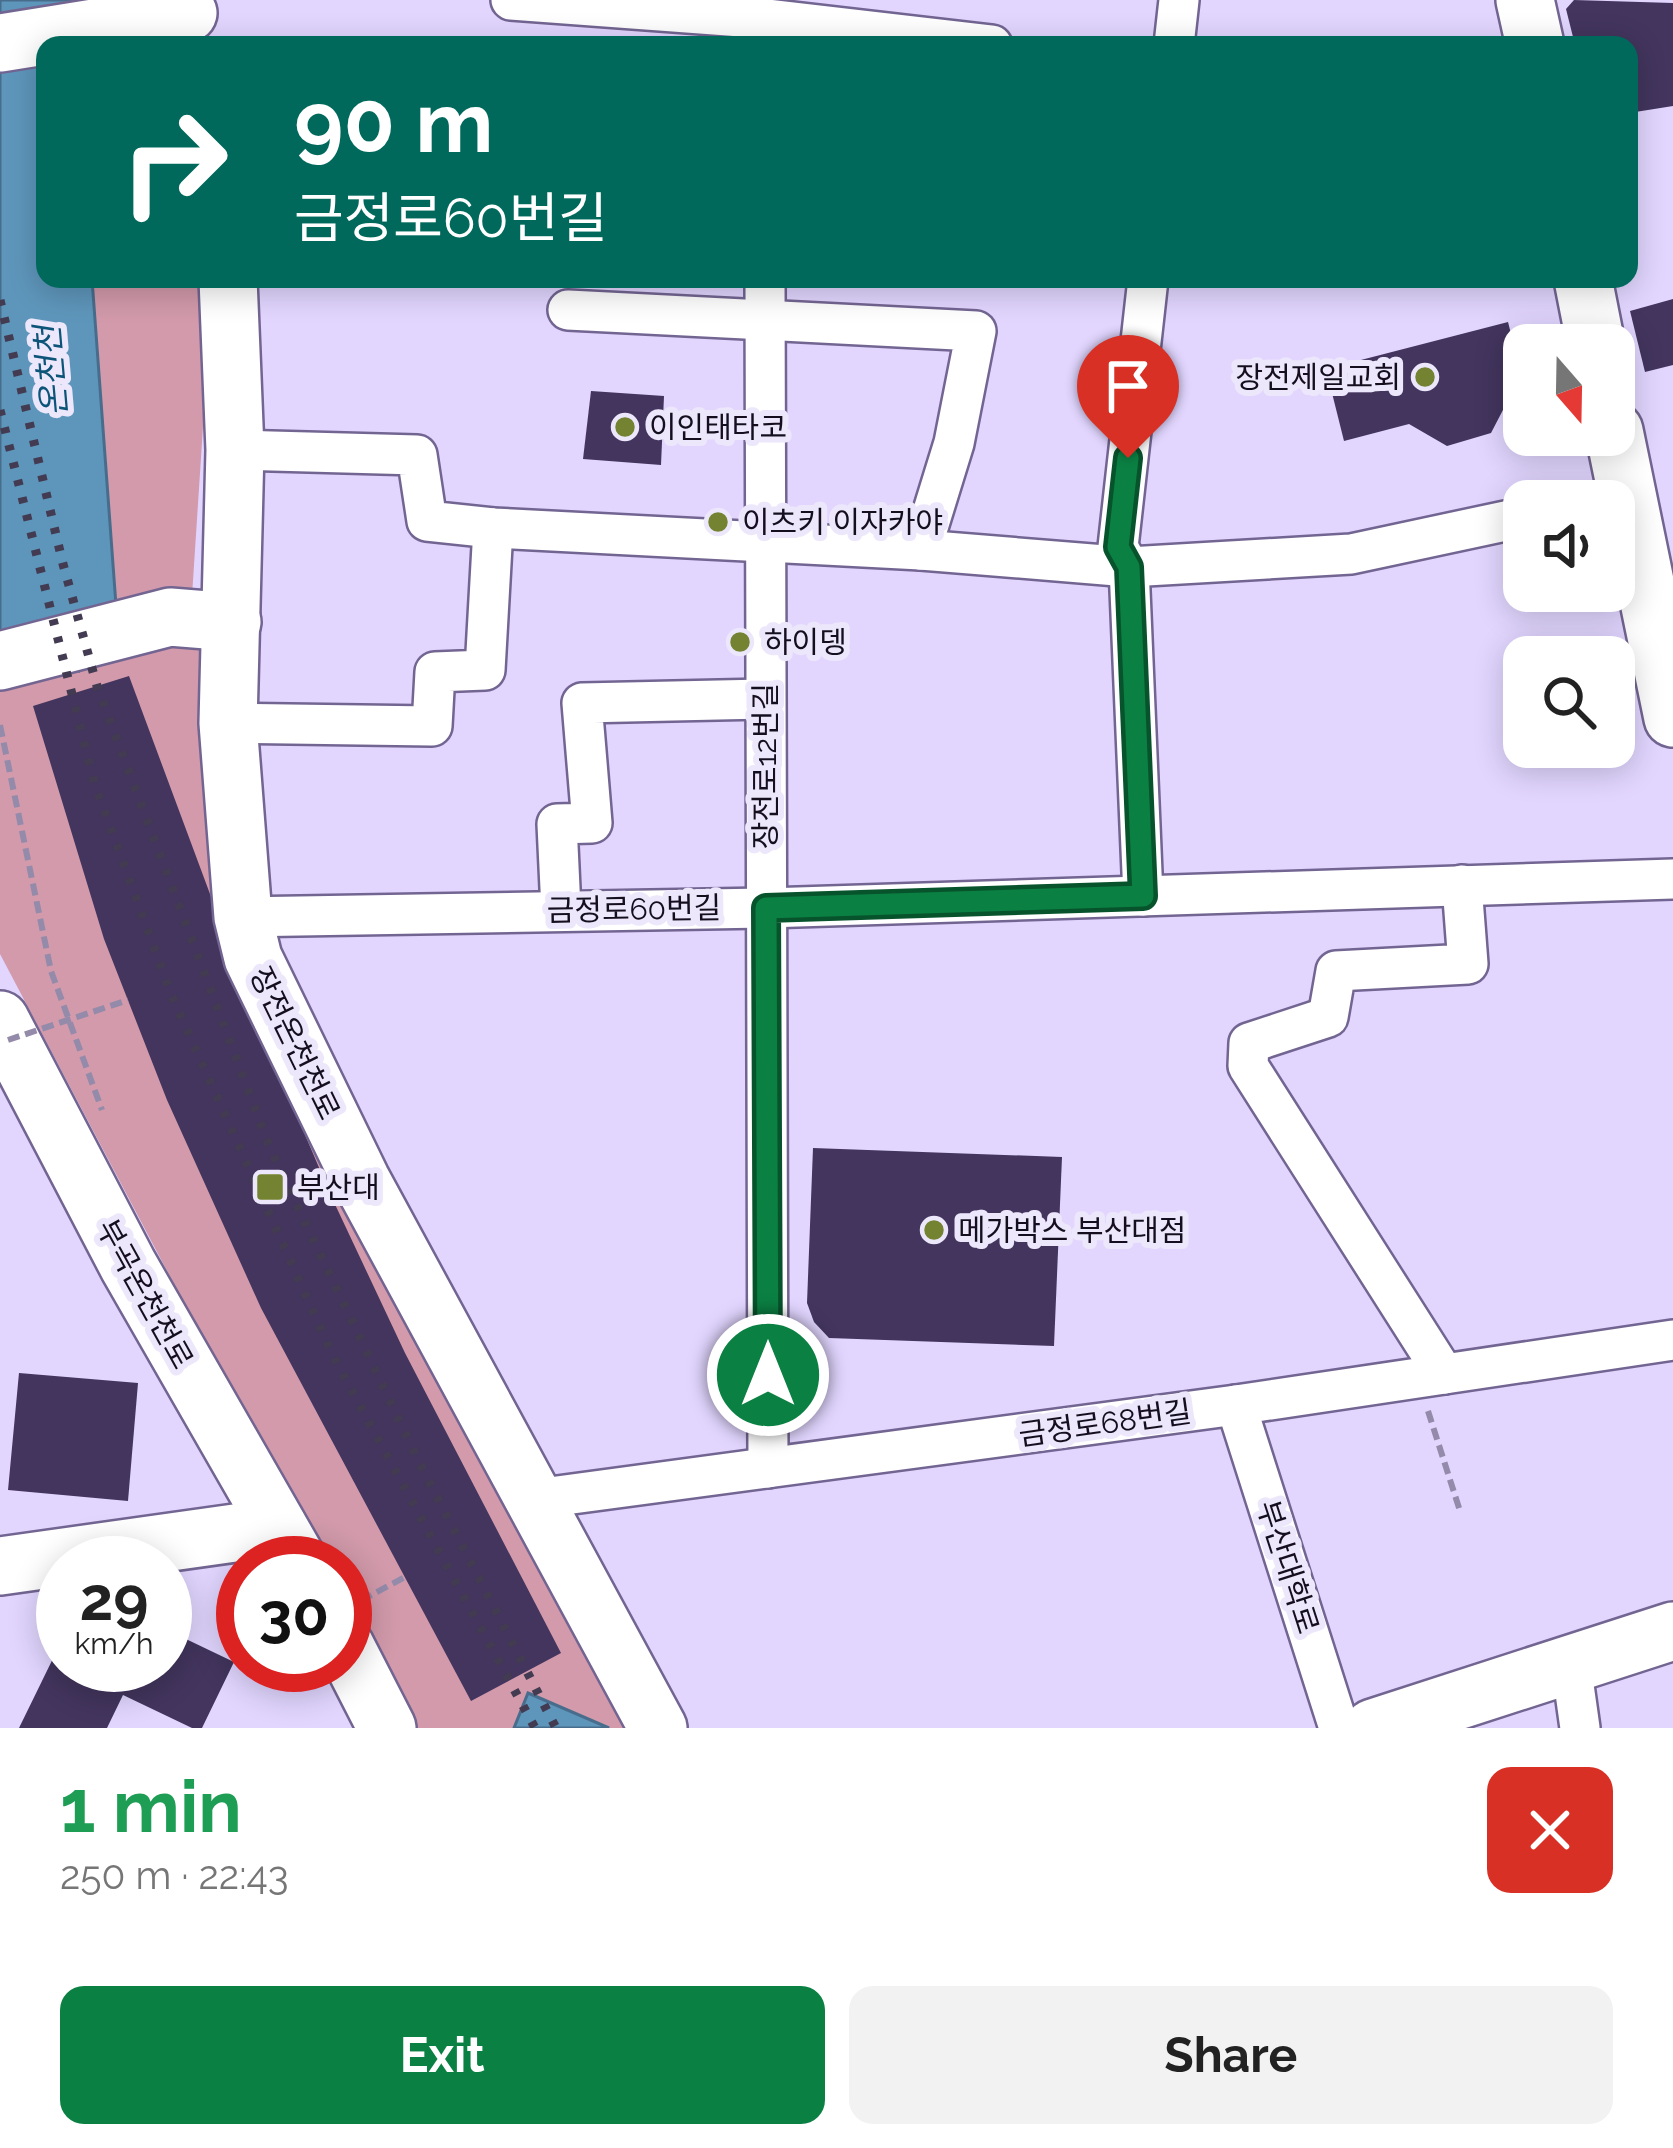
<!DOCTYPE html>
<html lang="en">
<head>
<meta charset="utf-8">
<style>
  :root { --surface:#fff; --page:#f2f2f2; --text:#222; --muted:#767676; --accent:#0b8043 }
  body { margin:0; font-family:Raleway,"Noto Sans KR",sans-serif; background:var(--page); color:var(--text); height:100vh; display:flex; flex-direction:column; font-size:45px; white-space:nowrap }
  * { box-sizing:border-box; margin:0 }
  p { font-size:39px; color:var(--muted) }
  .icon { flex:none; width:66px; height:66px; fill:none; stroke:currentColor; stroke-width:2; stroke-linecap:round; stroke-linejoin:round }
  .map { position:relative; height:1728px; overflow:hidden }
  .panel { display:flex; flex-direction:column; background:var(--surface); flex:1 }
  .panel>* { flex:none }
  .top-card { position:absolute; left:36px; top:36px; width:1602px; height:252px; border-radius:24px; box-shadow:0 6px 30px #0003; background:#00695c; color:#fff; overflow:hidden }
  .needle { width:78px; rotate:160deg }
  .fabs { position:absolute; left:1503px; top:324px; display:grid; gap:24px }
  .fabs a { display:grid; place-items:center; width:132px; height:132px; border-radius:24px; background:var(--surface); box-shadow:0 6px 30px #0003; font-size:60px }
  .speed { position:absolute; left:36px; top:1536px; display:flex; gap:24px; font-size:60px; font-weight:700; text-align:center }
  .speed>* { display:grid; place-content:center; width:156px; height:156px; border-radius:50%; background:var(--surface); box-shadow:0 6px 30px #0003; line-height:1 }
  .speed small { font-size:30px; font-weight:400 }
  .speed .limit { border:18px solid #d22; background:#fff; color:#111 }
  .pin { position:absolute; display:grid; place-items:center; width:102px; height:102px; color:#fff; margin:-123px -51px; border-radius:50% 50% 50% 0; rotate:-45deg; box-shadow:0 0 12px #0007 }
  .pin .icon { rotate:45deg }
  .me { position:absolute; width:132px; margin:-66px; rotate:0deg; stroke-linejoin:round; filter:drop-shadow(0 0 9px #0008) }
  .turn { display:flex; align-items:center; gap:42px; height:252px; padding:0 60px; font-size:54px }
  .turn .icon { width:156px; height:156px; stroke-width:2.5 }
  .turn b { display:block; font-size:84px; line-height:102px }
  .round { display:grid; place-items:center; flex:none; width:126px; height:126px; border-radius:24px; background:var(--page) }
  .overview { display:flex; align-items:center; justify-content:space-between; height:204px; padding:0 60px }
  h1 { font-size:72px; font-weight:700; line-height:90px; color:#1e9e55 }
  .cta { display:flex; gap:24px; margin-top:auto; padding:24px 60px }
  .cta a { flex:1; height:138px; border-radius:24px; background:var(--accent); color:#fff; font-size:48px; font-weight:700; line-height:138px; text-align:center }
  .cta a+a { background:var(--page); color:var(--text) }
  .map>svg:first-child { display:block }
  .green { fill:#d29aab }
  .water { fill:#5e96bb; stroke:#486d8c; stroke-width:3 }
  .building { fill:#43355e }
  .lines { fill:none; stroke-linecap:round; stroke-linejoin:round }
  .street-casing { stroke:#736592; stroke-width:44 }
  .secondary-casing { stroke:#736592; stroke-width:62 }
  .path { stroke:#948aaa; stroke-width:6; stroke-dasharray:12 6; stroke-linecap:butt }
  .street { stroke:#fff; stroke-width:39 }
  .secondary { stroke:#fff; stroke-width:57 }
  .rail { stroke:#423b51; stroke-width:9; stroke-dasharray:6 12; stroke-linecap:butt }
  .path-bridge { stroke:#948aaa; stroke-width:6; stroke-dasharray:12 6; stroke-linecap:butt }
  .route-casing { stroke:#07532c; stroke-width:30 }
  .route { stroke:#0b8043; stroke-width:21 }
  .poi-dot { fill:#748331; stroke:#ede7fb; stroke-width:4.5 }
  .labels { text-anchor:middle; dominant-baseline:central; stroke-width:12; stroke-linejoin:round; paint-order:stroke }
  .poi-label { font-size:30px; fill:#140e1f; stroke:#ede7fb; text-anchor:start }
  .street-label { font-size:30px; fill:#140e1f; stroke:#ede7fb }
  .water-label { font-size:33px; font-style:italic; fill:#0d5479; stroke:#ede7fb }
</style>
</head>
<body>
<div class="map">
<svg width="1673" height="1728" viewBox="0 0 1673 1728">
  <rect width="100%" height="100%" fill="#e2d6ff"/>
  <!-- green -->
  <path class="green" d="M0,0H153L45,45V279H206L211,304L192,596L231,876L643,1728H410L345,1608V1563H321L0,954Z"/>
  <!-- water -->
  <g class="water">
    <path d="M0,0H71L75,45H45V279H92L117,619L79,671L0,642Z"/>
    <path d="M528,1693L609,1728H514Z"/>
  </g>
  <!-- building -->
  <g class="building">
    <path d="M1574,0L1673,3V106L1629,113V45H1575L1566,9Z"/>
    <path d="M1673,299V365L1645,372L1630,311Z"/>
    <path d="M1508,322L1524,385V403L1504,408L1491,433L1447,446L1409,424L1344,441L1326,369Z"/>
    <path d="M591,391L664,396L661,465L583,459Z"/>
    <path d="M129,676L262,1034L332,1198L405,1353L561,1653L471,1701L261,1308L167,1100L104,939L33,706Z"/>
    <path d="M813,1148L1062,1157L1054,1346L829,1338L814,1322L807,1303Z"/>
    <path d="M19,1373L138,1383L128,1501L8,1490Z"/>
    <path d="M165,1629L234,1662L202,1728H192L123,1695L107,1728H19L63,1638V1665H165Z"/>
  </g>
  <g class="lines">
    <defs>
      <g id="street">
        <path d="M511,0L767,19L992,45"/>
        <path d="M1174,45L1179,0"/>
        <path d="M765,279L768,1468"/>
        <path d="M568,310L976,331L954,443L921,550"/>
        <path d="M235,450L417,455L427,521L493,528L921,550L1129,567L1351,554L1524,517"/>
        <path d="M228,723L432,726L435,672L485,670L493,528"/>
        <path d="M1143,896L1129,567L1118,547L1148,279"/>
        <path d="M561,910L557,824L592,823L582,703L765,699"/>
        <path d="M243,917L766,908L1673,879"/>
        <path d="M1444,1374L1248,1066L1249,1043L1328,1017L1336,971L1468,964L1462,885"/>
        <path d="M1236,1405L1339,1728"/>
        <path d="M535,1499L1236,1405L1673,1340"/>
        <path d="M1571,1664L1580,1728"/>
      </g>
      <g id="secondary">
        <path d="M1525,0L1535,45"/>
        <path d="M0,43L188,13"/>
        <path d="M228,279L235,450L228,723L243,917L253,958L361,1180L658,1728"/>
        <path d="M1583,279L1596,345"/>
        <path d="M1614,431L1673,718"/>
        <path d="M0,661L170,617L232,622"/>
        <path d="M0,1020L128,1265L299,1563"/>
        <path d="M0,1566L278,1527"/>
        <path d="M345,1646L387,1728"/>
        <path d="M1373,1728L1673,1631"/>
      </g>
    </defs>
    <!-- street casing -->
    <use href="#street" class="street-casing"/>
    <!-- secondary casing -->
    <use href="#secondary" class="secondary-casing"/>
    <!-- path -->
    <g class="path">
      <path d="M0,725L51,971L102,1110"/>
      <path d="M1428,1411L1460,1511"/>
      <path d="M345,1567L366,1608"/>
    </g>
    <!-- street -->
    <use href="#street" class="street"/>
    <!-- secondary -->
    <use href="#secondary" class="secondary"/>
    <!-- rail -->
    <g class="rail">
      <path d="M0,300L63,564L97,686L269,1146L417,1458L556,1728"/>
      <path d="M0,410L95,785L171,994L332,1354L535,1728"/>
    </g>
    <!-- path-bridge -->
    <g class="path-bridge">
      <path d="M8,1040L128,1000"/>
      <path d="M345,1609L405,1577"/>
    </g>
  </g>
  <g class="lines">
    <defs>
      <path id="route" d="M768,1375L766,908L1143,896L1129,567L1118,547L1128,458"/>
    </defs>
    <!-- route casing -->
    <use href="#route" class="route-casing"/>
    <!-- route -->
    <use href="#route" class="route"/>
  </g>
  <!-- markers -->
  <g class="poi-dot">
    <circle cx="1425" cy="377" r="12"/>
    <circle cx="625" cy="427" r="12"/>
    <circle cx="718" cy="522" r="12"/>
    <circle cx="740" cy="642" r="12"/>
    <rect x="255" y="1172" width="30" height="30" rx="6"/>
    <circle cx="934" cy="1230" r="12"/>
  </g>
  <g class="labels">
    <!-- poi labels -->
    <g class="poi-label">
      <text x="1401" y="377" text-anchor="end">장전제일교회</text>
      <text x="649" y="427">이인태타코</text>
      <text x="742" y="522">이츠키 이자카야</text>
      <text x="764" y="642">하이뎅</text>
      <text x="297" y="1187">부산대</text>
      <text x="958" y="1230">메가박스 부산대점</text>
    </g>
    <!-- street labels -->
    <g class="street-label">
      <text transform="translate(765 766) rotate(-90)">장전로12번길</text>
      <text transform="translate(634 909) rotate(-1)">금정로60번길</text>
      <text transform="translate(295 1043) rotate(64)">장전온천천로</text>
      <text transform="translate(145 1294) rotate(61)">부곡온천천로</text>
      <text transform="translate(1105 1423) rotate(-8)">금정로68번길</text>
      <text transform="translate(1288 1567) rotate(72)">부산대학로</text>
    </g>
    <!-- water labels -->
    <g class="water-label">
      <text transform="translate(51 371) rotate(-95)">온천천</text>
    </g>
  </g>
</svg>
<div class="fabs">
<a><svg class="needle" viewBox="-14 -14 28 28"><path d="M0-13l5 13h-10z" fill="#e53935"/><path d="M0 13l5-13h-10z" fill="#767676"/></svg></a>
<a><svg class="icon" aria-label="sound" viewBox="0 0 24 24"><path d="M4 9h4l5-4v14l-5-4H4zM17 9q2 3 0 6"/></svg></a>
<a><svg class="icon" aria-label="search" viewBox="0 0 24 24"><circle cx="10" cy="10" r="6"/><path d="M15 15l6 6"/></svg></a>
</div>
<div class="speed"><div>29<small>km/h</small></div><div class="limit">30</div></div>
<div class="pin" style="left:1128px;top:458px;background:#d93025"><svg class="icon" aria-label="arrive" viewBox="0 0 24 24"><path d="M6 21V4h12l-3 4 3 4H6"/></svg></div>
<svg class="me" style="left:768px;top:1375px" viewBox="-20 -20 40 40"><circle r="17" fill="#0b8043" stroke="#fff" stroke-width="3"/><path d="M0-11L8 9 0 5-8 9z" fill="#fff"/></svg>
<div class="top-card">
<div class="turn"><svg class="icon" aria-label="right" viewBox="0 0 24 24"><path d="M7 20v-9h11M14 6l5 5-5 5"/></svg><div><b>90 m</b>금정로60번길</div></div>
</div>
</div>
<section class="panel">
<div class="overview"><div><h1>1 min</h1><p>250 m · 22:43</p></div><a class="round" style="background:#d93025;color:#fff"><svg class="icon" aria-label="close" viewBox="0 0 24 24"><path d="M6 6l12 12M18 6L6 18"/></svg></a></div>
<div class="cta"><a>Exit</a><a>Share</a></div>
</section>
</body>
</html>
